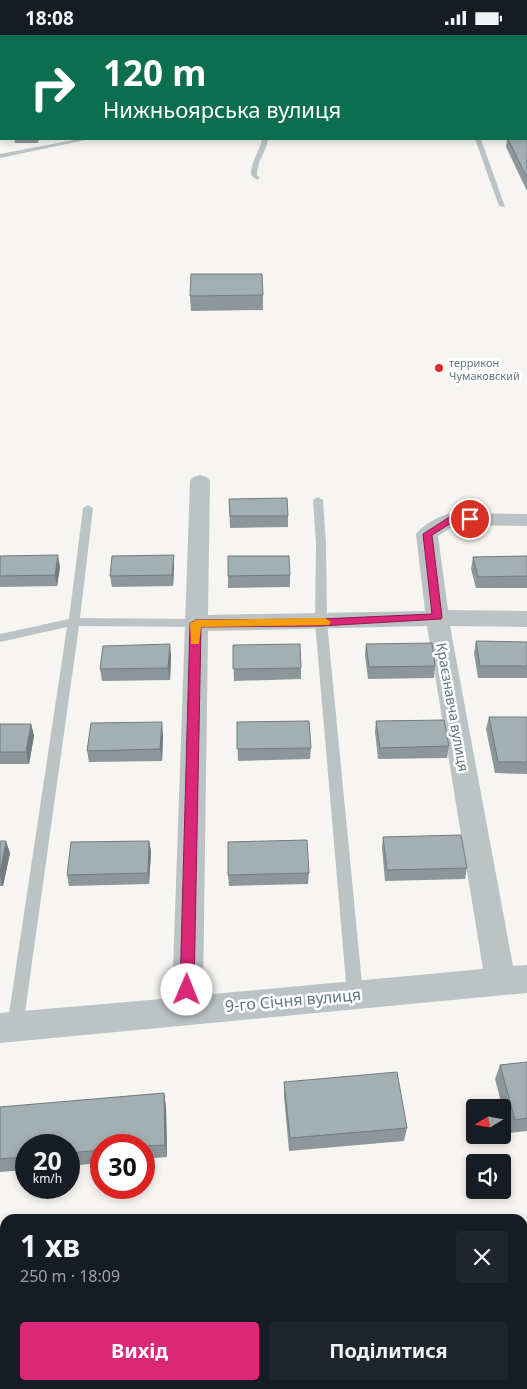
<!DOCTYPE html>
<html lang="uk">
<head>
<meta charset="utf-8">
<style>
  :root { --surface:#171b24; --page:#20242c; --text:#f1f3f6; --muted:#9ea1a6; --accent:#db2777 }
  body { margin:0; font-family:"Noto Sans",sans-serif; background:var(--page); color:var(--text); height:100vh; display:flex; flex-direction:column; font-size:19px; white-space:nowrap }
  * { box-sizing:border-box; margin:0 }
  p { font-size:16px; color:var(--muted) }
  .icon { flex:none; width:28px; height:28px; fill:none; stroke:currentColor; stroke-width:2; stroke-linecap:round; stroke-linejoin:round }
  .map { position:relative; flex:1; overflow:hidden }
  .drawer { position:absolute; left:0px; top:1179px; width:528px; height:176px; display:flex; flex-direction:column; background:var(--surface); border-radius:15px 15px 0 0; box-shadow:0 2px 8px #0003 }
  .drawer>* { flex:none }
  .banner { position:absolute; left:0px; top:0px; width:528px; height:105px; box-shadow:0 2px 8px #0003; background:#0b6e4f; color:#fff; overflow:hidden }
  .needle { width:32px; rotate:259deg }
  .controls { position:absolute; left:466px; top:1064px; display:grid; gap:10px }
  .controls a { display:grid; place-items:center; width:45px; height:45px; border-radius:5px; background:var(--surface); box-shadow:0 2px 8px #0003; font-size:25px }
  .speed { position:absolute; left:15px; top:1099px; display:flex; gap:10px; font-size:25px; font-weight:700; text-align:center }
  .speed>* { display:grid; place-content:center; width:65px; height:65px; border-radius:50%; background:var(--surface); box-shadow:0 2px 8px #0003; line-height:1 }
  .speed small { font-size:12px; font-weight:400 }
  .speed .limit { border:8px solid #d22; background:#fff; color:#111 }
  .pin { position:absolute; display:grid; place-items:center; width:42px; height:42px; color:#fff; margin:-21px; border:2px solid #fff; border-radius:50%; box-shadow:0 1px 5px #0007 }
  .me { position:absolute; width:55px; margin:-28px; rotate:1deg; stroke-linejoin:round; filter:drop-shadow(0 0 4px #0008) }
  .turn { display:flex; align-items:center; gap:18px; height:105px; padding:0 20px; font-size:22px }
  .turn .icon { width:65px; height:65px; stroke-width:2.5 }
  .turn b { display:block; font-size:35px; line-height:42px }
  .round { display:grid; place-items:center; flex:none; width:52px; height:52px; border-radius:5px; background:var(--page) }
  .headline { display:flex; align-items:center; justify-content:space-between; height:85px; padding:0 20px }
  h1 { font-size:30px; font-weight:700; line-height:38px }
  .primary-button { display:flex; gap:10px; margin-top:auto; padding:10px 20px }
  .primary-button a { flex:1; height:58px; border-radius:5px; background:var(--accent); color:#fff; font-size:20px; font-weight:700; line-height:58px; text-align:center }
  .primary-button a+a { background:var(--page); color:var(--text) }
  .status { display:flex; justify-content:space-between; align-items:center; height:35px; padding:0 25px; background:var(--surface); direction:ltr }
  .status svg { height:14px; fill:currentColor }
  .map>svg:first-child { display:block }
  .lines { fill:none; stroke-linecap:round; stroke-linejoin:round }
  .secondary-casing { stroke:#afb7b9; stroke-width:1 }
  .lane { fill:#bcc3c5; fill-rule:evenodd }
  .street { fill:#bcc3c5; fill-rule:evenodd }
  .secondary { fill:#fff; fill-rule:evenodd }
  .wall { fill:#8c9799 }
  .shaded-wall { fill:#727b7d }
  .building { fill:#a3b0b2; stroke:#727b7d }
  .route { fill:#db2777; stroke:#8e194d }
  .slow { fill:#f59e0b }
  .poi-dot { fill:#df292d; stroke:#fff; stroke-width:2 }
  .labels { text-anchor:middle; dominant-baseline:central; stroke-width:5; stroke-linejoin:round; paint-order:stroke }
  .far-poi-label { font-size:11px; fill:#61787d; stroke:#fff; text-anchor:start }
  .street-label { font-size:14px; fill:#61787d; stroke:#fff }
  .near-street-label { font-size:16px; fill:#61787d; stroke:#fff }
</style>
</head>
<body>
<div class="status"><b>18:08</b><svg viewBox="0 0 49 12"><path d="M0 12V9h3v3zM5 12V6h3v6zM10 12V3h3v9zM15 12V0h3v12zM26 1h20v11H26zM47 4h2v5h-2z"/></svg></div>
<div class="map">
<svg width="527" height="1354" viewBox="0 0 527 1354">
  <rect width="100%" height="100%" fill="#f6f5f2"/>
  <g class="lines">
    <defs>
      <g id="secondary">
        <rect x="522" y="1189" width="5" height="40"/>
        <rect x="0" y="1239" width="5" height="42"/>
      </g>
    </defs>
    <!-- secondary casing -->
    <use href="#secondary" class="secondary-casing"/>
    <!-- lane -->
    <g class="lane">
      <path d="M79,104H90L0,123V119Z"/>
      <path d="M262,104H268C266,118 257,125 257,140L260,143L257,145L251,140C251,126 259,118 262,104Z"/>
      <path d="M475,104H481L505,172L499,171Z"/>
      <path d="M318,462L323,465L326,508L327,587L363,959L360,964L355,966L350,964L347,959L315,587L316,508L313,465Z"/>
      <path d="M88,470L93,473L80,583L196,584L202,588L196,592L79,591L23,992L21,997L15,999L9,997L7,992L67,592L0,607V599L69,584L83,473Z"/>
      <rect x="117" y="1350" width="20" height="4"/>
      <rect x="342" y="1350" width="20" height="4"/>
    </g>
    <!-- street -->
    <g class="street">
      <rect x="243" y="0" width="10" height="1"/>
      <rect x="0" y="75" width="1" height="8"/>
      <rect x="526" y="77" width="1" height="8"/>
      <path d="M200,440L207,442L210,446L208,580L425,576L416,499C423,489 440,481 451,478L527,479V491L455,490L438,501L448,575L527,576V592L450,591L513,931L527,930V958L0,1008V978L172,963L190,446L193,442ZM427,591L483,934L203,960L208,596Z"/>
    </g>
    <!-- secondary -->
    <use href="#secondary" class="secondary"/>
  </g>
  <!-- wall -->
  <g class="wall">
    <path d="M374,0H527V2H526V1H374Z"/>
    <path d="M14,104H39L38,108H15Z"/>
    <path d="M507,104H526L527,105V156L506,112Z"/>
    <path d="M263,260V275L191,276L190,261Z"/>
    <path d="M229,464L288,481V492L230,493Z"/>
    <path d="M0,521L60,532L57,551L0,552Z"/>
    <path d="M228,521L290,540V552L228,553Z"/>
    <path d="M527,521V553H476L471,534L473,522Z"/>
    <path d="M174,532L173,551L112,552L110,541Z"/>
    <path d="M476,606L527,607V643H478L474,618Z"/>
    <path d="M366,609L435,631L434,643L368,644L365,620Z"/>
    <path d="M233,610L301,633V644L234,646Z"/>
    <path d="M171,621L170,645L102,646L100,634Z"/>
    <path d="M489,682H527V739L495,738L486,694Z"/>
    <path d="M376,686L449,711L447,723L378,724L375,697Z"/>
    <path d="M237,687L311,713L310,724L238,726Z"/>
    <path d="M0,689H31L34,701L29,729H0Z"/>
    <path d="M163,699L162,726L89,727L87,716Z"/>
    <path d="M383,802L467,833L465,844L385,846L382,813Z"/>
    <path d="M0,806L10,818L3,851H0Z"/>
    <path d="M149,806L151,817L149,849L69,851L67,840Z"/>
    <path d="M309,838L308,849L229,851L228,840Z"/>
    <path d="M527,1027V1096L509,1098L495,1044L500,1030Z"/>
    <path d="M284,1047L407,1093L404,1106L289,1116L284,1061Z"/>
    <path d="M164,1058L166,1072L167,1122L144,1124V1110H101V1128L69,1131V1110H26V1135L0,1137V1072Z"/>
    <path d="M406,1350H521L519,1352L505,1354H407Z"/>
  </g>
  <!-- shaded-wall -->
  <g class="shaded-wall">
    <path d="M58,520L60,532L57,551L55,540Z"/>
    <path d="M174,520V532L173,551L172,540Z"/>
    <path d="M170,609L171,621L170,645L168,633Z"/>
    <path d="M162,687L163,699L162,726L160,714Z"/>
    <path d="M31,689L34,701L29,729L26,717Z"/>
    <path d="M6,806L10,818L3,851L0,841Z"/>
    <path d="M149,806L151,817L149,849L148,838Z"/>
    <path d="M164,1058L166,1072L167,1122L165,1110Z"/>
    <rect x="68" y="1350" width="5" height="4"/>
  </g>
  <!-- building -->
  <g class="building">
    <path d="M508,104H526L527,105V143Z"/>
    <path d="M191,239H262L263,260L190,261Z"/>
    <path d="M287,463L288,481H230L229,464Z"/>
    <path d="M58,520L55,540L0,541V521Z"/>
    <path d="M174,520L172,540L110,541L112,521Z"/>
    <path d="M228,521H289L290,540L228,541Z"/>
    <path d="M527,521V541L478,542L473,522Z"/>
    <path d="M476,606L527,607V631H480Z"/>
    <path d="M432,608L435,631L369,632L366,609Z"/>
    <path d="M170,609L168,633L100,634L103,611Z"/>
    <path d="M300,609L301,633L233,634V610Z"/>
    <path d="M489,682H527V727H498Z"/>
    <path d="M444,685L449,711L380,713L376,686Z"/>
    <path d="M309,686L311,713L237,714V687Z"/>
    <path d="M162,687L160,714L87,716L91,688Z"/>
    <path d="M0,689H31L26,717H0Z"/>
    <path d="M461,800L467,833L387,835L383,802Z"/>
    <path d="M307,805L309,838L228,840V807Z"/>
    <path d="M0,806H6L0,839Z"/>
    <path d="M149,806L148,838L67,840L71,807Z"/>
    <path d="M527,1027V1083L515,1085L500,1030Z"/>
    <path d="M397,1037L407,1093L290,1103L284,1047Z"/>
    <path d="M164,1058L165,1110L144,1111V1110H101V1115L69,1118V1110H26V1122L0,1124V1072Z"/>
    <path d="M522,1329L526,1344H522Z"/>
    <path d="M5,1336V1350H68V1354H0V1337Z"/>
    <path d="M184,1350H300L301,1354H184Z"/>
    <path d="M411,1350H465L427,1354H412Z"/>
  </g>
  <!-- route -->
  <path class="route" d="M451,481H470L475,484L470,487H453L432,500L442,582L441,584L321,591L201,592L194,955L192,960L187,962L182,960L180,955L190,588L196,585L321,584L432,579L423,499Z"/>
  <!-- slow -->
  <path class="slow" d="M325,583L331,587L329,590L201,592L199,609H191L190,588L196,585Z"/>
  <!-- markers -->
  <circle class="poi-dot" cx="439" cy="333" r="5"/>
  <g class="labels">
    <!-- far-poi labels -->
    <g class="far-poi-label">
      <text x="449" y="327">террикон<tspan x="449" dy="13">Чумаковский</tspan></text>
    </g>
    <!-- street labels -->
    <g class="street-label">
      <text transform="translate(453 672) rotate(80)">Краєзнавча вулиця</text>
    </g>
    <!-- near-street labels -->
    <g class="near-street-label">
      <text transform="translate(293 965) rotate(-5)">9-го Січня вулиця</text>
    </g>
  </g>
</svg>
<div class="controls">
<a><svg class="needle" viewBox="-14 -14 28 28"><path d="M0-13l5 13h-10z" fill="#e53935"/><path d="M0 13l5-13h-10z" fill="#9ea1a6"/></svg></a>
<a><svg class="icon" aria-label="sound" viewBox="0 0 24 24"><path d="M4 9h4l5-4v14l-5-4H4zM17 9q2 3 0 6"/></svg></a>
</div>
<div class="speed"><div>20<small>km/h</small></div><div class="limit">30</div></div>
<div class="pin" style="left:470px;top:484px;background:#d93025"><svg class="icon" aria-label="arrive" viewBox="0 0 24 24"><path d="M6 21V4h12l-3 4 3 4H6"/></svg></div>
<svg class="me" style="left:187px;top:955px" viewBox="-20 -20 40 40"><circle r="19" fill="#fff"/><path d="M0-13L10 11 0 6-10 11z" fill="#db2777"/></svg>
<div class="banner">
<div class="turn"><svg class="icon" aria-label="right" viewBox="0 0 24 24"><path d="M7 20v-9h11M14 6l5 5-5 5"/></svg><div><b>120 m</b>Нижньоярська вулиця</div></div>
</div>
<section class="drawer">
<div class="headline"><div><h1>1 хв</h1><p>250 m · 18:09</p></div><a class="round"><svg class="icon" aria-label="close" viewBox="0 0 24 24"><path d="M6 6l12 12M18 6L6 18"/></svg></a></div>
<div class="primary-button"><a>Вихід</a><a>Поділитися</a></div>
</section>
</div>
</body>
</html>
